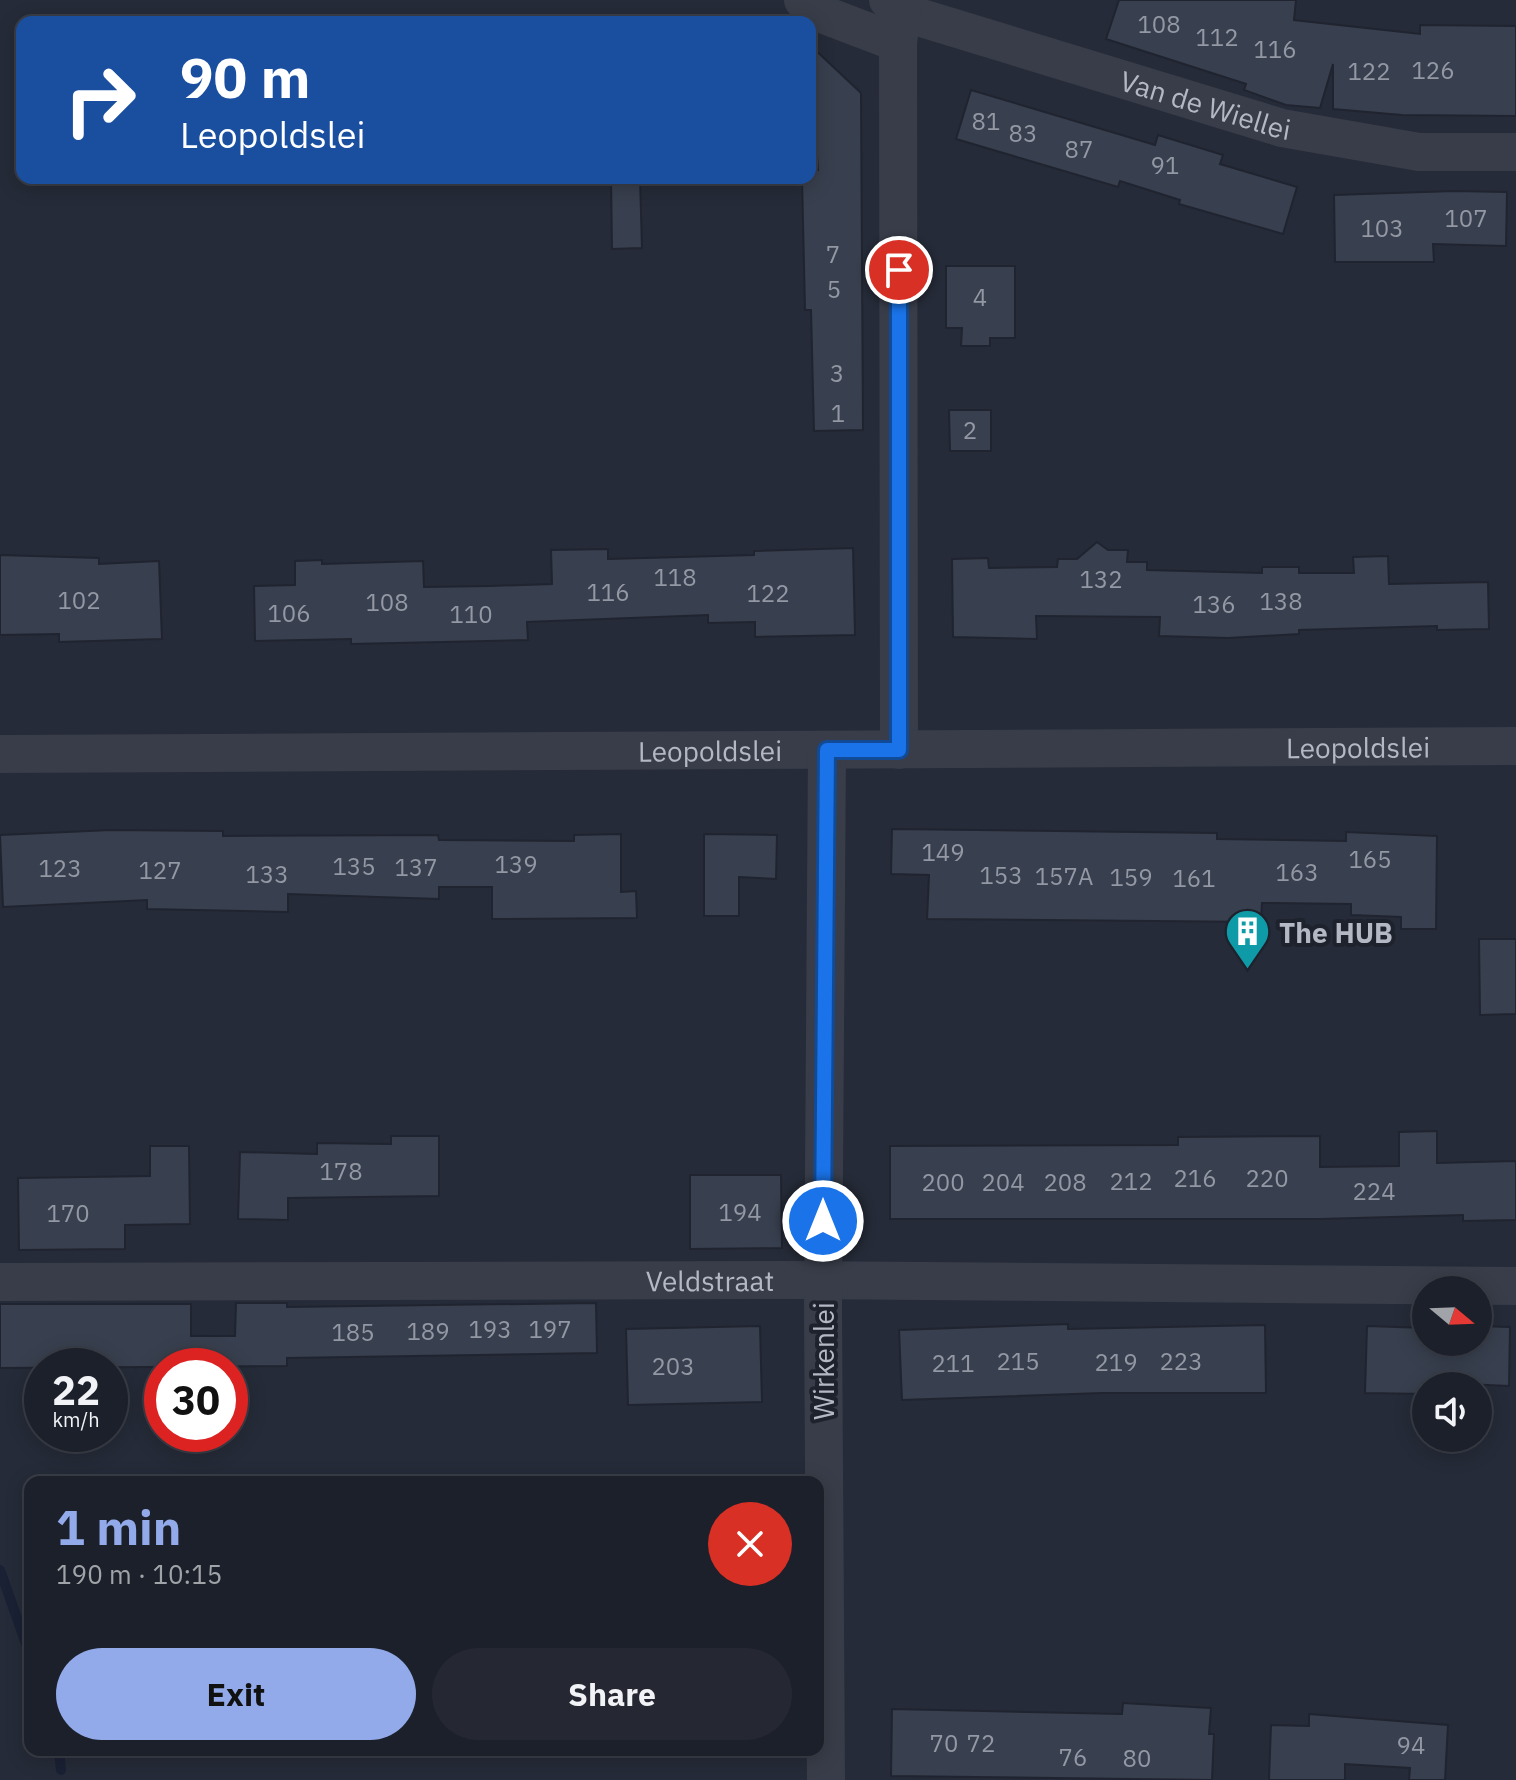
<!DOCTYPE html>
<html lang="en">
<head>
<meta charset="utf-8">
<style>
  :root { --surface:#1c202a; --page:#252832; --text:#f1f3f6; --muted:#a0a3a8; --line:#3a3e47; --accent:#93aaea }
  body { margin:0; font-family:"IBM Plex Sans",sans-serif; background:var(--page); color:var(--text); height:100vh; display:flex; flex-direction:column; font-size:30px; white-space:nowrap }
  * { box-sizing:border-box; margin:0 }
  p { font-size:26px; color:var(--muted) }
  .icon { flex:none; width:44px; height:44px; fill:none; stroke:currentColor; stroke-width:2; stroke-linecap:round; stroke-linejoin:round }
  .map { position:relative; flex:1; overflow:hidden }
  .drawer { position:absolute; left:24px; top:1476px; width:800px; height:280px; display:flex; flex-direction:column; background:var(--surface); border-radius:16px; box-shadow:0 4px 20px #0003,0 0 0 2px var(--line) }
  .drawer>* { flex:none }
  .top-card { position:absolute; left:16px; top:16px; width:800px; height:168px; border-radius:16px; box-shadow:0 4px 20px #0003,0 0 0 2px var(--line); background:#1a4fa0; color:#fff; overflow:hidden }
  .needle { width:52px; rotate:109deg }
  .tools { position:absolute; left:1412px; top:1276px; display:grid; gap:16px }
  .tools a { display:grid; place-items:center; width:80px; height:80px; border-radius:50%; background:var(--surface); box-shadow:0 4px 20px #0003,0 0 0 2px var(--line); font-size:40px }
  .speed { position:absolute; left:24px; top:1348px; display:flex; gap:16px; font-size:40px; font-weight:700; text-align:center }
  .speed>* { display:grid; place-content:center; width:104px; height:104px; border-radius:50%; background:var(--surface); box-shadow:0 4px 20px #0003,0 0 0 2px var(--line); line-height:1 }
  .speed small { font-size:20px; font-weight:400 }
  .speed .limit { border:12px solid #d22; background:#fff; color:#111 }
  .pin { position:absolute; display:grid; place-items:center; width:68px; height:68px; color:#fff; margin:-34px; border:4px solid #fff; border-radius:50%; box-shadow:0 2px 8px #0007 }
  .me { position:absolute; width:88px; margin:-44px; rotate:0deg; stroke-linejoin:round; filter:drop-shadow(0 0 6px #0008) }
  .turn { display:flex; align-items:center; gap:28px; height:168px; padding:0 32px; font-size:36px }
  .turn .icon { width:104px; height:104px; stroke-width:2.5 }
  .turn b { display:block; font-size:56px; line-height:68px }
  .round { display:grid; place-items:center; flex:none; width:84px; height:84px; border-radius:42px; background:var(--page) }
  .summary { display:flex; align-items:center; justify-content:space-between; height:136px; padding:0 32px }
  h1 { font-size:48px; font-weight:800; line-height:60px; color:var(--accent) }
  .primary-button { display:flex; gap:16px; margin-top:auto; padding:16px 32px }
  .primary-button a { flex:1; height:92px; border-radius:48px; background:var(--accent); color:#111; font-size:32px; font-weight:800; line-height:92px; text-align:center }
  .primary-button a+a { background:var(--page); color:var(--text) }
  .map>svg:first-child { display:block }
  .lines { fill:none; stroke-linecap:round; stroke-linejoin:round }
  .stream { stroke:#1a2134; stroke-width:10 }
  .building { fill:#383f4e; stroke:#202430; stroke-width:2 }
  .minor { stroke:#383d49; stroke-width:38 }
  .route-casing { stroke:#114b97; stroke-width:20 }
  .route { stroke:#1a73e8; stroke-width:14 }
  .labels { text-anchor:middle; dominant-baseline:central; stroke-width:8; stroke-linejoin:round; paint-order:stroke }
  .number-label { font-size:24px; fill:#9398a4 }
  .street-label { font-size:28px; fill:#b4b8c4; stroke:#1e222d }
  .poi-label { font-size:28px; font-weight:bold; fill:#b4b8c4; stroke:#1e222d; text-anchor:start }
</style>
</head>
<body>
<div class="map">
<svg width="1516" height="1780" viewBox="0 0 1516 1780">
  <rect width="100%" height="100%" fill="#252b38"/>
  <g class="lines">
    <!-- stream -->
    <g class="stream">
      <path d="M0,1570L30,1655"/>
      <path d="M59,1750L61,1770"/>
    </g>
  </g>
  <!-- building -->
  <g class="building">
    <path d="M1119,0H1296L1294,20L1420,34V25L1516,26V116L1402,115L1333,109V64L1320,108L1286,105L1244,90L1246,84L1106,39Z"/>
    <path d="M810,45L861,93L863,430L814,431L811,310H805L802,178H810V170H818Z"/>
    <path d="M971,90L1155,145L1158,135L1223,155L1220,164L1297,187L1283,234L1179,204L1180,200L1120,181L1118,187L956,139Z"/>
    <path d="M611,178H640L642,248L612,249Z"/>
    <path d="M1454,191L1507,192L1506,246L1433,244L1434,262H1335L1334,195Z"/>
    <path d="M946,266H1015V338H990V346H961L962,328H946Z"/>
    <path d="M949,410H991V451H950Z"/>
    <path d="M1097,542L1108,550H1128L1127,562H1147V570L1262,573V567H1299V573H1354L1353,557L1388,556L1389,584L1488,582L1489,629L1437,630V626L1299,630V634L1228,638L1159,636L1160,617L1036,616L1037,639L953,637L952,559L988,558L989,568L1057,567L1058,559H1077Z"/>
    <path d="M853,548L855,635L755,637V622L708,623V615L527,622L528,640L351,644V639L255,641L254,586L295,585V561L322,560V564L423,561L424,587L490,586L552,584L551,550L608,549V559L754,555V551Z"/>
    <path d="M0,555L99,558V564L159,561L162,639L59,642V634L0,635Z"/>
    <path d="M892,829L1217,833V839L1346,841V832L1437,836L1436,929H1401V917L1351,915V904L1262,903L1261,922L927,919L929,875L891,874Z"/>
    <path d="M111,830L223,831V836L438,835L439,840L574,841V835L621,834V892L636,891L637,918L492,919V887H439V899L288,894V912L147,909V900L3,907L0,835Z"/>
    <path d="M704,834L777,835L776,879L739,877V916H704Z"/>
    <path d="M1479,939H1516V1014L1480,1015Z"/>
    <path d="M1437,1131V1163L1516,1161V1220L1463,1221V1215L1320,1219H890V1146L1178,1145V1137L1320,1136V1167L1399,1166V1132Z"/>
    <path d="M391,1136H439V1196L288,1198V1220L238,1219L240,1152L317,1154V1143L391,1144Z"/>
    <path d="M150,1146H189L190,1224L125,1225V1249L19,1250L18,1178L150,1176Z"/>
    <path d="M690,1175H781L782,1248L690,1249Z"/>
    <path d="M236,1303H287V1307L596,1303L597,1353L287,1358V1366L0,1368V1304H191V1336H235Z"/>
    <path d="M1068,1324V1329L1265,1325L1266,1393H1102L902,1400L899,1330Z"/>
    <path d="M760,1326L762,1402L628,1405L626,1329Z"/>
    <path d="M1367,1326L1426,1328V1342H1478V1326L1510,1327L1509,1386L1442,1383L1426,1386V1394L1365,1393Z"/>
    <path d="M1123,1703L1211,1708L1209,1734H1214L1212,1780L891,1776L892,1709L1122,1714Z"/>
    <path d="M1309,1714L1448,1725L1445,1780H1409L1410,1768L1345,1764V1780H1269L1271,1725L1309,1726Z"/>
  </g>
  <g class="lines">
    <!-- minor -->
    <g class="minor">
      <path d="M803,0L814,11L898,43"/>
      <path id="s1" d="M888,0L902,12L1282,128L1419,152H1516"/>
      <path d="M899,750L898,43L902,12"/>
      <path id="s2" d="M0,754L1516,746"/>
      <path id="s3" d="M0,1282L795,1280L1516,1286"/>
      <path d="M826,1780L823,1312L827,750"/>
    </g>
  </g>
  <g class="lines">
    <defs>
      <path id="route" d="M823,1221L827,750H899V270"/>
    </defs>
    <!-- route casing -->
    <use href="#route" class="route-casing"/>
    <!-- route -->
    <use href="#route" class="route"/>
  </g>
  <!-- icons -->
  <defs>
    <symbol id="building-pin" viewBox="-11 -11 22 30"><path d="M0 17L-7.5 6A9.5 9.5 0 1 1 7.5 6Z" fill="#0f9aa8" stroke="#1e222d"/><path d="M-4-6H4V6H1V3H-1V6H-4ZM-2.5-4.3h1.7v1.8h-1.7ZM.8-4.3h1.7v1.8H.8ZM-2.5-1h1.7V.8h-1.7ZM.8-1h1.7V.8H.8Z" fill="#fff"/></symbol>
  </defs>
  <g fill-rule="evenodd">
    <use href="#building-pin" x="1222" y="906" width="51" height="69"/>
  </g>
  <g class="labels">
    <!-- number labels -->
    <g class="number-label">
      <text x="1159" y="24">108</text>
      <text x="1217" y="37">112</text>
      <text x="1275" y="49">116</text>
      <text x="1433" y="70">126</text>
      <text x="1369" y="71">122</text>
      <text x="986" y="121">81</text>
      <text x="1023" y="133">83</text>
      <text x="1079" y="149">87</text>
      <text x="1165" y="165">91</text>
      <text x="1466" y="218">107</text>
      <text x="1382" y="228">103</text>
      <text x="833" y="254">7</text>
      <text x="834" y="289">5</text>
      <text x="980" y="297">4</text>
      <text x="837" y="373">3</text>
      <text x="838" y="413">1</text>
      <text x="970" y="430">2</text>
      <text x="675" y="577">118</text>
      <text x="1101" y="579">132</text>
      <text x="608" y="592">116</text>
      <text x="768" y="593">122</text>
      <text x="79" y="600">102</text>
      <text x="1281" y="601">138</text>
      <text x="387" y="602">108</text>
      <text x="1214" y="604">136</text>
      <text x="289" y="613">106</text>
      <text x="471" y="614">110</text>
      <text x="943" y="852">149</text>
      <text x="1370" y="859">165</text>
      <text x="516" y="864">139</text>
      <text x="354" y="866">135</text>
      <text x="416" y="867">137</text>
      <text x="60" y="868">123</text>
      <text x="160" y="870">127</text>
      <text x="1297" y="872">163</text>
      <text x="267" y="874">133</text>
      <text x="1001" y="875">153</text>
      <text x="1064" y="876">157A</text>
      <text x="1131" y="877">159</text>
      <text x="1194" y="878">161</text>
      <text x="341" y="1171">178</text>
      <text x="1195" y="1178">216</text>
      <text x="1267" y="1178">220</text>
      <text x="1131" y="1181">212</text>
      <text x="943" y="1182">200</text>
      <text x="1003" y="1182">204</text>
      <text x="1065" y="1182">208</text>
      <text x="1374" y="1191">224</text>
      <text x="740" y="1212">194</text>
      <text x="68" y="1213">170</text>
      <text x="490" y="1329">193</text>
      <text x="550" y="1329">197</text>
      <text x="428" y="1331">189</text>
      <text x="353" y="1332">185</text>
      <text x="1018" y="1361">215</text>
      <text x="1181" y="1361">223</text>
      <text x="1116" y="1362">219</text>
      <text x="953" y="1363">211</text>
      <text x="673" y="1366">203</text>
      <text x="944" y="1743">70</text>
      <text x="981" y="1743">72</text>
      <text x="1411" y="1745">94</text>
      <text x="1073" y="1757">76</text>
      <text x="1137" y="1758">80</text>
    </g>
    <!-- street labels -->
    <g class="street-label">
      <text stroke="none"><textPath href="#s1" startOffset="336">Van de Wiellei</textPath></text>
      <text stroke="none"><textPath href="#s2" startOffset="1358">Leopoldslei</textPath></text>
      <text stroke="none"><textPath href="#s2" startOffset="710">Leopoldslei</textPath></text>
      <text stroke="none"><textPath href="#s3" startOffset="710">Veldstraat</textPath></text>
      <text transform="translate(823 1361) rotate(-90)">Wirkenlei</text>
    </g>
    <!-- poi labels -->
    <g class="poi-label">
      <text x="1279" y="932">The HUB</text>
    </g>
  </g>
</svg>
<div class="tools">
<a><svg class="needle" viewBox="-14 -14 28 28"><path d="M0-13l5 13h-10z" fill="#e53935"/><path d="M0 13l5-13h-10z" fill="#a0a3a8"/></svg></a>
<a><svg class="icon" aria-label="sound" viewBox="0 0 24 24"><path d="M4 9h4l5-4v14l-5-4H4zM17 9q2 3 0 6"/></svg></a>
</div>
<div class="speed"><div>22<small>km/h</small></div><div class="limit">30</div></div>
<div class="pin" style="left:899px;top:270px;background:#d93025"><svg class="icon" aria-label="arrive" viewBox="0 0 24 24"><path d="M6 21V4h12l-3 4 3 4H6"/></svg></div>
<svg class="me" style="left:823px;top:1221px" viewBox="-20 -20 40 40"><circle r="17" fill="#1a73e8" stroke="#fff" stroke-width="3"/><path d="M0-11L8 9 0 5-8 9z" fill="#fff"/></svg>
<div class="top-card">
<div class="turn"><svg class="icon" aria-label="right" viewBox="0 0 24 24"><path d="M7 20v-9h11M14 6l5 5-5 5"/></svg><div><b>90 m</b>Leopoldslei</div></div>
</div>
<section class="drawer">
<div class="summary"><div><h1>1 min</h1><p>190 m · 10:15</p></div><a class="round" style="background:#d93025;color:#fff"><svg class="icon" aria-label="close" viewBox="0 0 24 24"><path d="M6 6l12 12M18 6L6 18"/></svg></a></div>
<div class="primary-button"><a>Exit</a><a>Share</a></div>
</section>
</div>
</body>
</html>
